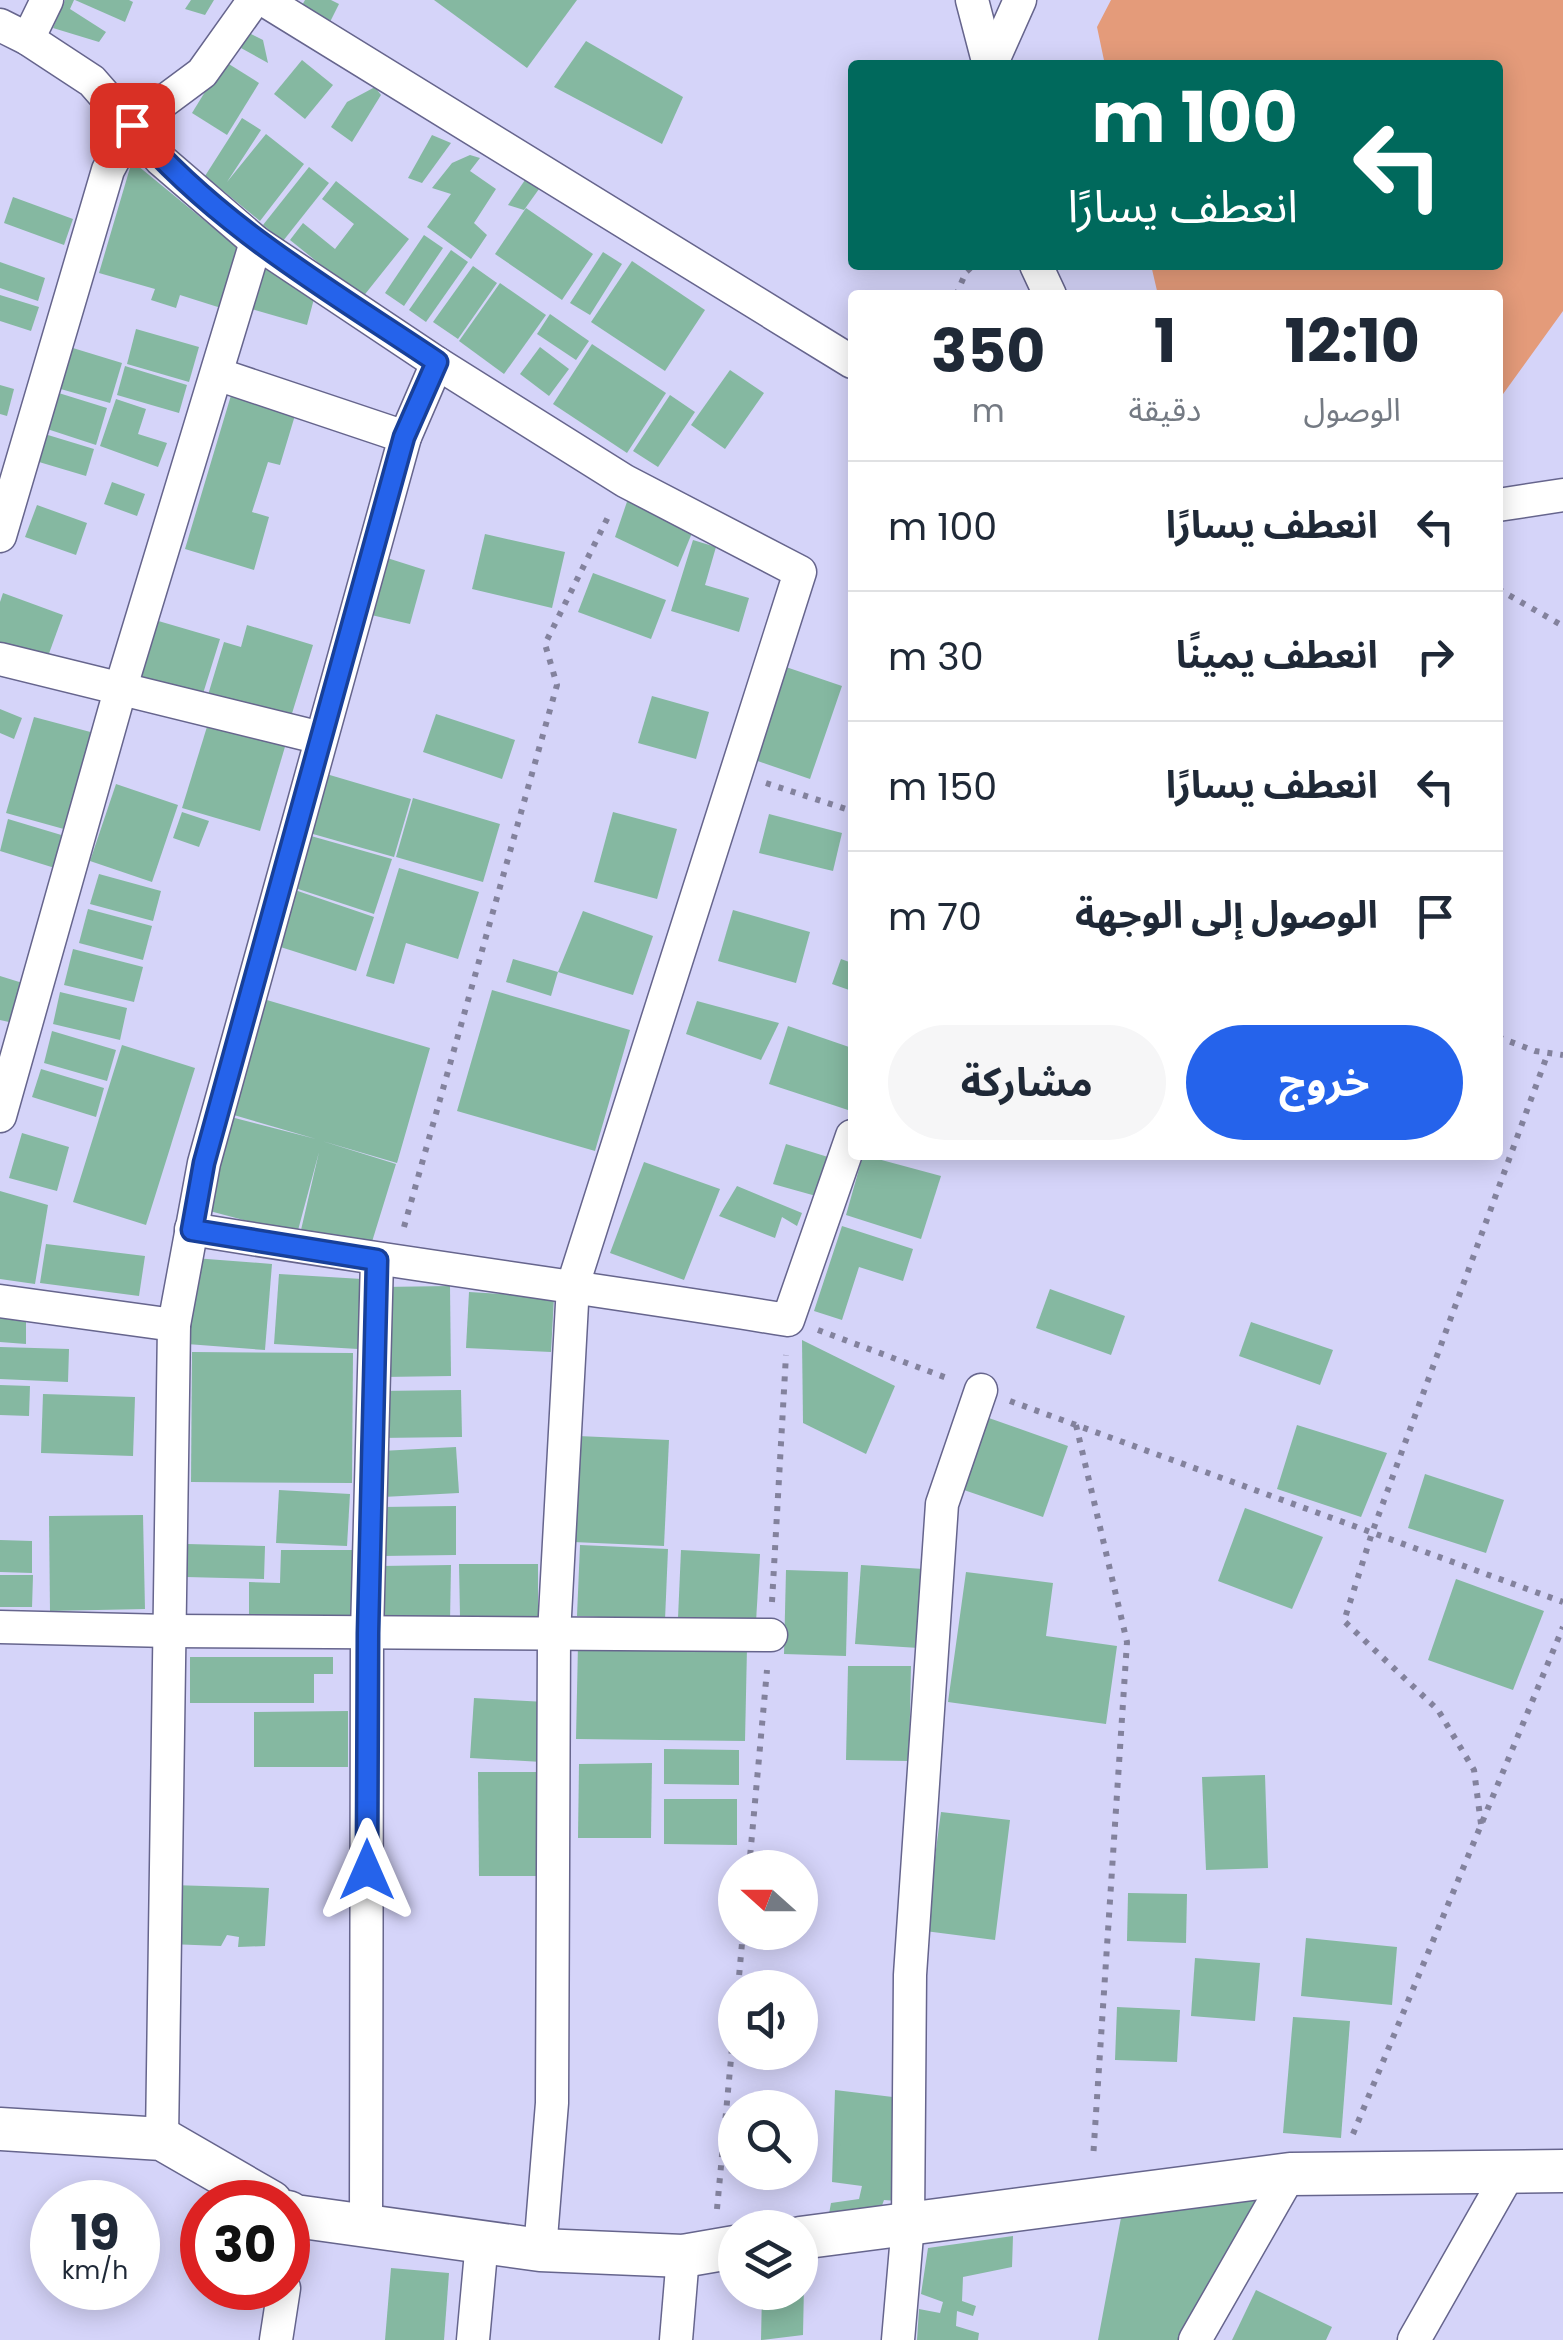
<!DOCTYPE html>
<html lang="ar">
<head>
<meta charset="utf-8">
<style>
  :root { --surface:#fff; --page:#f6f6f7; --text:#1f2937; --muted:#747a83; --line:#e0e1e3; --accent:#2563eb }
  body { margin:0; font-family:Poppins,"Noto Sans Arabic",sans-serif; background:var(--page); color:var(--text); direction:rtl; height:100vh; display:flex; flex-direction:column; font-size:38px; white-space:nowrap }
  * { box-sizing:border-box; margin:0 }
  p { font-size:32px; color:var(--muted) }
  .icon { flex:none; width:55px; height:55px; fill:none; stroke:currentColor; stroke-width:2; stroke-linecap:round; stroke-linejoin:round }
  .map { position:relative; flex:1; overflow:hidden; direction:ltr }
  .sheet { position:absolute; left:848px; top:290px; width:655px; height:870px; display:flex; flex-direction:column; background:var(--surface); border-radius:10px; box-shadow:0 5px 25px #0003; direction:rtl }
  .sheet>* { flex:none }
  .guide { position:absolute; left:848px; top:60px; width:655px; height:210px; border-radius:10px; box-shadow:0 5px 25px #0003; direction:rtl; background:#00695c; color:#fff; overflow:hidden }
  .needle { width:65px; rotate:291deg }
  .controls { position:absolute; left:718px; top:1850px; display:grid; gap:20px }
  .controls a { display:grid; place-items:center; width:100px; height:100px; border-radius:50%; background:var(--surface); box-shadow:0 5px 25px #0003; font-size:50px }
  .speed { position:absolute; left:30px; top:2180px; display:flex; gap:20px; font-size:50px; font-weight:700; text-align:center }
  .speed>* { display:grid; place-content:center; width:130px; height:130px; border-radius:50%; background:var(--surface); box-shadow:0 5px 25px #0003; line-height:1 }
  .speed small { font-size:25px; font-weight:400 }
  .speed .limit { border:15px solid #d22; background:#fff; color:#111 }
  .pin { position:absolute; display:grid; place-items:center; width:85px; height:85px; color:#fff; margin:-42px; border-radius:20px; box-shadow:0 5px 15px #0006 }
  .me { position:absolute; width:110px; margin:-55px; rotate:0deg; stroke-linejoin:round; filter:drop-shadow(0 0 8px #0008) }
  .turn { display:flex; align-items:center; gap:35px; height:210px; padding:0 40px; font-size:45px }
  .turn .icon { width:130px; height:130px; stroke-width:2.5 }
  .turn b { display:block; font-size:70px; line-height:85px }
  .eta { display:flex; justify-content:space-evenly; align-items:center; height:170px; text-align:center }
  .eta b { font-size:60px; font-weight:700; line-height:70px }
  .primary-button { display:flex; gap:20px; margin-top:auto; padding:20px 40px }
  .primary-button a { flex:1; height:115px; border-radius:60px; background:var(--accent); color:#fff; font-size:40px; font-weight:700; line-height:115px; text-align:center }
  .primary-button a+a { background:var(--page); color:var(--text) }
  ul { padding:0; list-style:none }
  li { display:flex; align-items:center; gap:30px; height:130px; padding:0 40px; border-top:2px solid var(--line) }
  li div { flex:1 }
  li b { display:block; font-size:38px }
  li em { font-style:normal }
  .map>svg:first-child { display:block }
  .green { fill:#e49b7a }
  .building { fill:#85b8a1 }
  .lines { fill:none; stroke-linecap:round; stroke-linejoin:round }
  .minor-casing { stroke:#66658d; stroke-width:35 }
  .tertiary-casing { stroke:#66658d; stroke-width:45 }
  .path { stroke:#83829d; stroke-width:6; stroke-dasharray:5 8; stroke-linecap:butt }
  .minor { stroke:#fff; stroke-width:32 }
  .tertiary { stroke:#fff; stroke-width:42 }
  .route-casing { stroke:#184099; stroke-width:25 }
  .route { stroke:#2563eb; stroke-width:18 }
</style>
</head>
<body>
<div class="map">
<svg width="1563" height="2340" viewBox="0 0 1563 2340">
  <rect width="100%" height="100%" fill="#d5d4f9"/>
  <!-- green -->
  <path class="green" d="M1111,0H1563V311L1498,401V295H1158L1151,265H1498V65H1105L1097,27Z"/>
  <!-- building -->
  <g class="building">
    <path d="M65,0H74L70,9L106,32L99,42L53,28Z"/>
    <path d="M75,0H129L133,2L125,22Z"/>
    <path d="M191,0H214L205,15L185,9Z"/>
    <path d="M305,0H331L339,4L330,22L301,7Z"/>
    <path d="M434,0H577L527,68Z"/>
    <path d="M249,33L263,40L268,63L241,48Z"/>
    <path d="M586,41L683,97L662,144L554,87Z"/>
    <path d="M302,60L333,85L305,119L274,94Z"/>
    <path d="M224,61L259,83L227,135L192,113Z"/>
    <path d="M375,87L381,95L352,142L331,127L347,102Z"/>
    <path d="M242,118L261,130L227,182L266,134L304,164L260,221L205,176Z"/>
    <path d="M432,135L451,143L422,183L408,178Z"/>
    <path d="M470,155L480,158L470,171L496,189L474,223L487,235L471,259L427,227L451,194L432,188L452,163Z"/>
    <path d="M132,161L238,248L221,308L180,295L176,308L151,300L155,289L99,273Z"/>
    <path d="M309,167L329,183L283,241L263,225Z"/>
    <path d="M527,177L539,189L524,210L508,205Z"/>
    <path d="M336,181L409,239L362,298L290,240L303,223L335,249L354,224L322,199Z"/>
    <path d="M13,197L73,219L64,245L4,223Z"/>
    <path d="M526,208L593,254L562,300L495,254Z"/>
    <path d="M424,235L443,248L404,306L385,293Z"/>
    <path d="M451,250L468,262L426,322L409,310Z"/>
    <path d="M603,252L622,264L590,315L570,303Z"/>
    <path d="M632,261L705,310L665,371L591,322Z"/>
    <path d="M0,262L45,278L38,301L0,288Z"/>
    <path d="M256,263L315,295L307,325L241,306Z"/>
    <path d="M473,266L497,283L458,339L433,322Z"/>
    <path d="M500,283L546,315L504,374L459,341Z"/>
    <path d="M0,295L39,307L31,331L0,321Z"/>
    <path d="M550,314L589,341L576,360L537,334Z"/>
    <path d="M136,329L199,347L189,382L127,364Z"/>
    <path d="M592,344L666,393L627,453L553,404Z"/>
    <path d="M63,345L122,363L110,403L50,386Z"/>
    <path d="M540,347L569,369L549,396L520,374Z"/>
    <path d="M125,366L187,385L179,413L117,395Z"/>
    <path d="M730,370L764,393L725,449L691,425Z"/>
    <path d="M0,385L14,389L7,416L0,414Z"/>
    <path d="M49,390L107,408L96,445L38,426Z"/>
    <path d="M232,392L296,412L280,465L268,462L252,512L269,517L254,570L185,549Z"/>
    <path d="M670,395L695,412L658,467L633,451Z"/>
    <path d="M116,399L146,409L138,434L167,443L158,467L100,446Z"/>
    <path d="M38,432L94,449L86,476L29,459Z"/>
    <path d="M112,482L145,494L137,516L104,504Z"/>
    <path d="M631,490L692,533L678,567L615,537Z"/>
    <path d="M37,505L87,523L76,555L25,537Z"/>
    <path d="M485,534L565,552L552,608L472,589Z"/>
    <path d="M693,540L716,547L705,585L749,598L739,632L671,611Z"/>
    <path d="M384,557L425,570L410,624L367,614Z"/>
    <path d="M593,573L666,600L651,639L578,612Z"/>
    <path d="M3,593L63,615L47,659L0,642V602Z"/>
    <path d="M155,620L220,639L201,700L136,681Z"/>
    <path d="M247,625L313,645L290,720L208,695L224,642L241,647Z"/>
    <path d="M783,666L842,686L810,779L752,759Z"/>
    <path d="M652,696L709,712L696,759L638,743Z"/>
    <path d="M0,709L22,718L14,739L0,733Z"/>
    <path d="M436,714L515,740L502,779L423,752Z"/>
    <path d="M34,717L98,734L71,831L6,813Z"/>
    <path d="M210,717L287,740L260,831L182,808Z"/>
    <path d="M323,773L411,799L394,857L306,832Z"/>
    <path d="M116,784L178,805L152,882L90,861Z"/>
    <path d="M413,798L500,824L483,882L396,857Z"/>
    <path d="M182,812L209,821L199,847L173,838Z"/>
    <path d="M613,812L677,829L657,899L594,882Z"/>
    <path d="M769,814L842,833L833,871L759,853Z"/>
    <path d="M8,819L68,837L58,869L0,851Z"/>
    <path d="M304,834L392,859L374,914L289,886Z"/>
    <path d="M399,868L479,892L458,959L406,943L394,984L366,976Z"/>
    <path d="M99,874L161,891L153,921L90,904Z"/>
    <path d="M289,888L374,917L356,971L271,944Z"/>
    <path d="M88,909L152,926L143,960L79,943Z"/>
    <path d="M733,910L810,932L796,983L718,961Z"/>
    <path d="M583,911L653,936L633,995L558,972Z"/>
    <path d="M73,949L143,967L134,1002L64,985Z"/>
    <path d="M513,959L558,972L551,996L506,982Z"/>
    <path d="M841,959L852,963V991L832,984Z"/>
    <path d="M0,976L29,985L18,1024L0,1020Z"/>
    <path d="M492,990L630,1030L595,1151L457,1111Z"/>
    <path d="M60,992L127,1008L120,1040L53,1024Z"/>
    <path d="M260,998L430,1048L397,1163L322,1141L396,1164L371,1245L301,1230L319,1152L297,1234L202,1209L227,1116L316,1139L227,1113Z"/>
    <path d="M697,1001L779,1023L761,1060L686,1034Z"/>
    <path d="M788,1026L852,1048V1095L848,1110L769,1084Z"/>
    <path d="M52,1031L116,1050L107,1081L44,1063Z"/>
    <path d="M122,1045L195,1068L146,1225L73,1202Z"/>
    <path d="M41,1069L104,1088L96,1117L32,1097Z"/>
    <path d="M22,1133L69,1147L57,1191L9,1178Z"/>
    <path d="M786,1144L828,1157L816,1196L773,1184Z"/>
    <path d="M863,1155L941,1176L921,1239L846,1215Z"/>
    <path d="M644,1162L720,1189L684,1280L610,1253Z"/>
    <path d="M737,1186L802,1213L797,1226L782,1217L775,1238L719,1216Z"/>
    <path d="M0,1191L48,1205L35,1284L0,1279Z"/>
    <path d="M842,1226L913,1249L903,1281L859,1267L842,1320L814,1311Z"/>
    <path d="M46,1244L145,1256L139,1296L40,1283Z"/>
    <path d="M194,1258L272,1264L265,1350L187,1344Z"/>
    <path d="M279,1274L362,1279L358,1349L274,1344Z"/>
    <path d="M450,1286L451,1376L384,1377L382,1287Z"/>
    <path d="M1050,1289L1125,1316L1111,1355L1036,1328Z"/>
    <path d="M469,1292L554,1297L551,1352L466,1348Z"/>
    <path d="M0,1318L26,1322V1344L0,1342Z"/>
    <path d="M1251,1322L1333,1350L1320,1385L1239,1356Z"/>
    <path d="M802,1340L895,1386L866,1454L803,1423Z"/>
    <path d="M0,1347L69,1349L68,1382L0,1379Z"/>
    <path d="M192,1352L353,1353L352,1483L191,1482Z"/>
    <path d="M0,1385L30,1386L29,1416L0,1415Z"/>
    <path d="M461,1390L462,1437L378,1438V1391Z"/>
    <path d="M43,1394L135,1397L133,1456L41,1453Z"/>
    <path d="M986,1417L1068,1446L1043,1517L961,1489Z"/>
    <path d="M1297,1425L1387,1453L1361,1517L1277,1489Z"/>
    <path d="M578,1436L669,1440L664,1546L573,1542Z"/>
    <path d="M456,1447L459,1493L383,1497L381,1451Z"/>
    <path d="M1425,1474L1504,1500L1486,1553L1408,1528Z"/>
    <path d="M279,1490L350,1494L347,1546L276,1543Z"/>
    <path d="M456,1506V1555L382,1556V1507Z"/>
    <path d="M1245,1508L1323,1537L1292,1609L1218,1581Z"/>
    <path d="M143,1515L145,1609L50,1611L49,1516Z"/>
    <path d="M0,1540L32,1541V1573L0,1572Z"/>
    <path d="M187,1544L265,1546L264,1579L186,1577Z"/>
    <path d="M580,1545L668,1549L665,1620L577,1616Z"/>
    <path d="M281,1550H354L353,1619L249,1617V1582L280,1583Z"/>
    <path d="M681,1550L760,1554L756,1622L678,1618Z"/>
    <path d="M459,1564H538V1616L460,1617Z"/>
    <path d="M451,1565L450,1622L381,1623L380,1566Z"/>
    <path d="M861,1565L924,1569L919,1648L855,1644Z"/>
    <path d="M786,1570L848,1572L846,1656L784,1654Z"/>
    <path d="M966,1572L1053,1583L1046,1636L1117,1646L1106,1724L948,1702Z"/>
    <path d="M0,1575H33L32,1607H0Z"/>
    <path d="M1456,1579L1544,1611L1513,1690L1428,1660Z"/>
    <path d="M578,1644L747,1647L745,1741L576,1739Z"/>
    <path d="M190,1657H333V1674H314V1703H190Z"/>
    <path d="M848,1666H911L909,1761L846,1760Z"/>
    <path d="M474,1698L546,1702L542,1762L470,1758Z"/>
    <path d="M348,1711V1767H254V1712Z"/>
    <path d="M664,1749L739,1750V1785L664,1784Z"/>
    <path d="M652,1763L651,1838H578L579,1764Z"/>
    <path d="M478,1772H544L545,1876H479Z"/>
    <path d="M1265,1775L1268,1868L1206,1870L1202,1777Z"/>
    <path d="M664,1799H737V1845L664,1844Z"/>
    <path d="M941,1812L1010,1820L995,1940L925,1931Z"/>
    <path d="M171,1885L269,1888L265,1946L238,1947L239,1937L227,1935L221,1946L169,1944Z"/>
    <path d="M1128,1893L1187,1894L1186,1943L1127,1941Z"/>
    <path d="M1306,1938L1397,1947L1392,2005L1301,1996Z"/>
    <path d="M1195,1958L1260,1963L1255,2021L1191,2016Z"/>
    <path d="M1117,2007L1180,2010L1177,2062L1115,2060Z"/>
    <path d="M1293,2017L1350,2021L1341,2138L1283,2133Z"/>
    <path d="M835,2090L901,2098L897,2201L884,2200L880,2211L829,2214L831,2203L859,2199L862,2186L832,2182Z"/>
    <path d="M1265,2186L1182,2340H1098L1123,2207Z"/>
    <path d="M1013,2236L1012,2267L963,2277L962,2301L976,2306L973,2316L957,2311L956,2326L979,2333L978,2340H917L919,2309L940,2313L943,2302L921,2294L928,2248Z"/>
    <path d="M391,2268L449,2273L444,2340H385Z"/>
    <path d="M800,2285H804L803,2335L761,2340L762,2292H800Z"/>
    <path d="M1256,2290L1332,2327L1326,2340H1232Z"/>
  </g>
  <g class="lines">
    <defs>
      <g id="minor">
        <path d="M264,0L852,362"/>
        <path d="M972,0L989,65"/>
        <path d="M0,25L28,39L92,81L161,160L256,242L437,363L625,481L800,572L573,1285L554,1634L552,2103L540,2250"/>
        <path d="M28,39L47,0"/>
        <path d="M991,65L1020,0"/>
        <path d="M1036,265L1050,295"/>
        <path d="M217,374L405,437"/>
        <path d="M1498,505L1563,495"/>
        <path d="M0,536L108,170L132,125L202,73L254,0"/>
        <path d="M0,659L321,738"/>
        <path d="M0,1116L121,687L256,242"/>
        <path d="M191,1229C390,1262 589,1288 788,1320L852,1136"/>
        <path d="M0,1301L174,1325"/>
        <path d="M0,1627L169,1631L771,1635"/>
        <path d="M162,2139L174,1325L204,1163L405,437L437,363"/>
        <path d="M366,2226L367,1633L377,1260"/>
        <path d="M288,2263L295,2216"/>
        <path d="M276,2340L284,2288"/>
        <path d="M473,2340L482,2241"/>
        <path d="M676,2340L683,2256"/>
        <path d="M898,2340L908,2224L910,1975L942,1504L981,1390"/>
        <path d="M1195,2340L1290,2174"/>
        <path d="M1414,2340L1510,2171"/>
      </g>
      <g id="tertiary">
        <path d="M0,2129L162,2139L271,2202"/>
        <path d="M288,2212L295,2216L540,2250L683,2256L735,2247"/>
        <path d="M800,2238L1290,2174L1563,2171"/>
      </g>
    </defs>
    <!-- minor casing -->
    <use href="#minor" class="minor-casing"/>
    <!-- tertiary casing -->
    <use href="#tertiary" class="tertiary-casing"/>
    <!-- path -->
    <g class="path">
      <path d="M956,295L966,272L974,265"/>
      <path d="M1498,589L1563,626"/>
      <path d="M766,783L852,811"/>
      <path d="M1498,1037L1535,1051L1563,1055"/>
      <path d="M404,1227L557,685L545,644L610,513"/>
      <path d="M818,1330L947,1378"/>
      <path d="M1010,1401L1563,1602"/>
      <path d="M1076,1425L1127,1642L1093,2159"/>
      <path d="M772,1602L786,1355"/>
      <path d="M1481,1824L1474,1770L1438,1710L1344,1621L1372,1533L1548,1053"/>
      <path d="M749,1868L767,1670"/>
      <path d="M738,1988L743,1932"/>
      <path d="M1353,2134L1563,1627"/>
      <path d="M717,2209L735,2016"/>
    </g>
    <!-- minor -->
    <use href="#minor" class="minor"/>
    <!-- tertiary -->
    <use href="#tertiary" class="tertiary"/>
  </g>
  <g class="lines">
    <defs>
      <path id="route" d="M132,125C216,225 330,290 437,362L404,437L204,1163L192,1230L377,1260L368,1633L367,1870"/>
    </defs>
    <!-- route casing -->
    <use href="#route" class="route-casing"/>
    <!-- route -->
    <use href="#route" class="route"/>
  </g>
</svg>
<div class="controls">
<a><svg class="needle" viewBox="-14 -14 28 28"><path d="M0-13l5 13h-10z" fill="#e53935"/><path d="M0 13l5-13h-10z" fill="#747a83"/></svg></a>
<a><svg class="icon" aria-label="sound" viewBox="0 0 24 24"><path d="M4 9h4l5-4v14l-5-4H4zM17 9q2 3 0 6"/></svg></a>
<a><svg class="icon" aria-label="search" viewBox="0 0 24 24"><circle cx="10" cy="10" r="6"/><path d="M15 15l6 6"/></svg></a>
<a><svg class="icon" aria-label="layers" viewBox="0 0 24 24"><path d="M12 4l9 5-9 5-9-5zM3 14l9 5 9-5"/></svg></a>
</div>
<div class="speed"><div>19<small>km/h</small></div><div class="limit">30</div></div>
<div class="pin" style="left:132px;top:125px;background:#d93025"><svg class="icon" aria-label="arrive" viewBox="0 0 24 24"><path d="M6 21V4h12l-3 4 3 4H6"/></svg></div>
<svg class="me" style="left:367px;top:1870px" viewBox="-20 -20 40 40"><path d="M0-17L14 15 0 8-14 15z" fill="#2563eb" stroke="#fff" stroke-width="4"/></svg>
<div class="guide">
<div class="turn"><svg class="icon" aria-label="left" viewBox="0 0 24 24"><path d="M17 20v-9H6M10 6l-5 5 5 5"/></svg><div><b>100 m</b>انعطف يسارًا</div></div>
</div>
<section class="sheet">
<div class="eta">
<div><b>12:10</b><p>الوصول</p></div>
<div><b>1</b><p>دقيقة</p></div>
<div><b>350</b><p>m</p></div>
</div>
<ul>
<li><svg class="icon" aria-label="left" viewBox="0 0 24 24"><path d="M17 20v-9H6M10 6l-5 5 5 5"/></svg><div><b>انعطف يسارًا</b></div><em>100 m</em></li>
<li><svg class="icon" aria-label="right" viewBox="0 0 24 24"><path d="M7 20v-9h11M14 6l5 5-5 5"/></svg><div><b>انعطف يمينًا</b></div><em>30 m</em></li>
<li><svg class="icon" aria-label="left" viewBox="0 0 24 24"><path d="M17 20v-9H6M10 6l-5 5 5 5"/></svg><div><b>انعطف يسارًا</b></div><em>150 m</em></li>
<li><svg class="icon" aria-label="arrive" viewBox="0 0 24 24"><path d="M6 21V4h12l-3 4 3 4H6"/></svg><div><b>الوصول إلى الوجهة</b></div><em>70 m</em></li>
</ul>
<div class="primary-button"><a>خروج</a><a>مشاركة</a></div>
</section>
</div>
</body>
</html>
